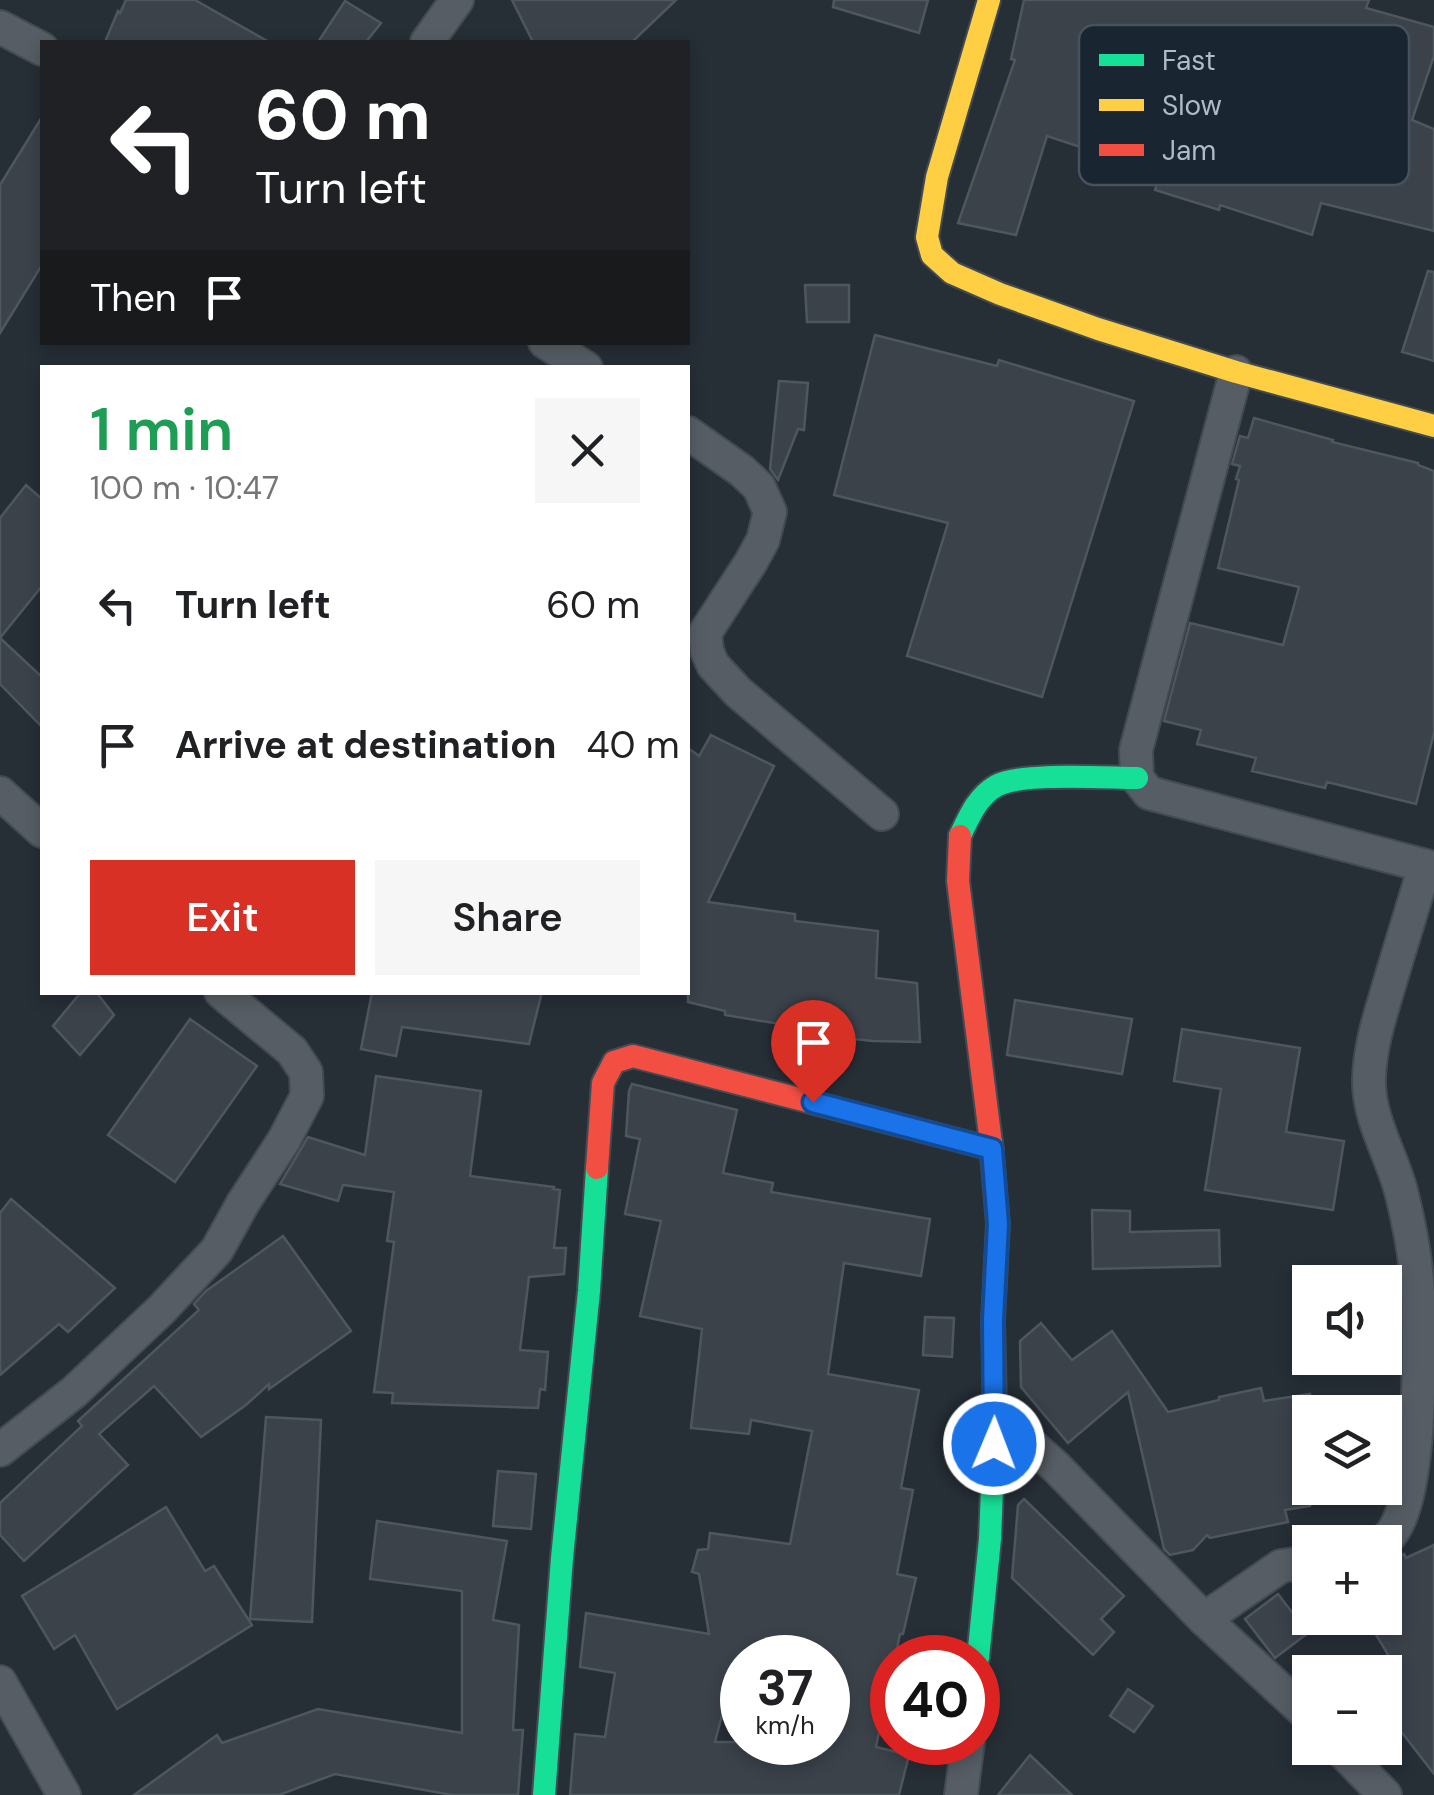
<!DOCTYPE html>
<html lang="en">
<head>
<meta charset="utf-8">
<style>
  :root { --surface:#fff; --page:#f6f6f6; --text:#202124; --muted:#757577; --accent:#d93025 }
  body { margin:0; font-family:"DM Sans",sans-serif; background:var(--page); color:var(--text); height:100vh; display:flex; flex-direction:column; font-size:38px; white-space:nowrap }
  * { box-sizing:border-box; margin:0 }
  p { font-size:32px; color:var(--muted) }
  .icon { flex:none; width:55px; height:55px; fill:none; stroke:currentColor; stroke-width:2; stroke-linecap:round; stroke-linejoin:round }
  .map { position:relative; flex:1; overflow:hidden }
  .side { position:absolute; left:40px; top:365px; width:650px; height:630px; display:flex; flex-direction:column; background:var(--surface); border-radius:0px; box-shadow:0 5px 15px #0003 }
  .side>* { flex:none }
  .top-card { position:absolute; left:40px; top:40px; width:650px; height:305px; border-radius:0px; box-shadow:0 5px 15px #0003; background:#202124; color:#fff; overflow:hidden }
  .buttons { position:absolute; left:1292px; top:1265px; display:grid; gap:20px }
  .buttons a { display:grid; place-items:center; width:110px; height:110px; border-radius:0px; background:var(--surface); box-shadow:0 5px 15px #0003; font-size:50px }
  .speed { position:absolute; left:720px; top:1635px; display:flex; gap:20px; font-size:50px; font-weight:700; text-align:center }
  .speed>* { display:grid; place-content:center; width:130px; height:130px; border-radius:50%; background:var(--surface); box-shadow:0 5px 15px #0003; line-height:1 }
  .speed small { font-size:25px; font-weight:400 }
  .speed .limit { border:15px solid #d22; background:#fff; color:#111 }
  .pin { position:absolute; display:grid; place-items:center; width:85px; height:85px; color:#fff; margin:-102px -42px; border-radius:50% 50% 50% 0; rotate:-45deg; box-shadow:0 0 10px #0007 }
  .pin .icon { rotate:45deg }
  .me { position:absolute; width:110px; margin:-55px; rotate:1deg; stroke-linejoin:round; filter:drop-shadow(0 0 8px #0008) }
  .turn { display:flex; align-items:center; gap:35px; height:210px; padding:0 50px; font-size:45px }
  .turn .icon { width:130px; height:130px; stroke-width:2.5 }
  .turn b { display:block; font-size:70px; line-height:85px }
  .then { display:flex; align-items:center; height:95px; padding:0 50px; background:#0003; gap:20px; font-size:38px }
  .round { display:grid; place-items:center; flex:none; width:105px; height:105px; border-radius:0px; background:var(--page) }
  .head { display:flex; align-items:center; justify-content:space-between; height:170px; padding:0 50px }
  h1 { font-size:60px; font-weight:600; line-height:75px; color:#1e9e55 }
  .action { display:flex; gap:20px; margin-top:auto; padding:20px 50px }
  .action a { flex:1; height:115px; border-radius:0px; background:var(--accent); color:#fff; font-size:40px; font-weight:600; line-height:115px; text-align:center }
  .action a+a { background:var(--page); color:var(--text) }
  ul { padding:0; list-style:none }
  li { display:flex; align-items:center; gap:30px; height:140px; padding:0 50px }
  li div { flex:1 }
  li b { display:block; font-size:38px }
  li em { font-style:normal }
  .map>svg:first-child { display:block }
  .building { fill:#3b424a; stroke:#4e565e; stroke-width:2.5; fill-rule:evenodd }
  .lines { fill:none; stroke-linecap:round; stroke-linejoin:round }
  .street-casing { stroke:#434b52; stroke-width:36 }
  .fast-casing { stroke:#434b52; stroke-width:26 }
  .slow-casing { stroke:#434b52; stroke-width:26 }
  .jam-casing { stroke:#434b52; stroke-width:26 }
  .street { stroke:#565d64; stroke-width:32 }
  .fast { stroke:#16e098; stroke-width:22 }
  .slow { stroke:#ffcf43; stroke-width:22 }
  .jam { stroke:#f24e42; stroke-width:22 }
  .route-casing { stroke:#114b97; stroke-width:25 }
  .route { stroke:#1a73e8; stroke-width:18 }
  .key { fill:#192631; stroke:#46535e; stroke-width:2.5 }
  .key-label { font-size:28px; fill:#afbcc8 }
</style>
</head>
<body>
<div class="map">
<svg width="1434" height="1795" viewBox="0 0 1434 1795">
  <rect width="100%" height="100%" fill="#262e36"/>
  <!-- building -->
  <g class="building">
    <path d="M126,0H195L269,42H105L118,11L120,13Z"/>
    <path d="M512,0H676L632,42H533Z"/>
    <path d="M834,0H928L919,33L833,7Z"/>
    <path d="M1024,0H1369L1366,8L1434,27V56L1412,120L1434,129V231L1321,203L1312,235L1220,205L1219,210L1155,190L1160,173L1047,136L1016,235L958,223L1015,60L1011,59ZM1175,59L1283,91L1280,99L1365,127L1347,184L1236,151V149L1157,128Z"/>
    <path d="M345,1L381,23L366,42H318Z"/>
    <path d="M42,117V265L0,333V185Z"/>
    <path d="M1428,271L1434,272V361L1402,352Z"/>
    <path d="M805,285H849V322H807Z"/>
    <path d="M875,335L997,366L999,360L1134,401L1042,697L907,656L948,523L834,495Z"/>
    <path d="M779,381L808,383L804,430L798,429L778,480L770,469Z"/>
    <path d="M1254,418L1333,440L1332,442L1418,463V465L1434,471V733L1416,804L1327,782L1325,788L1252,771L1256,758L1197,744L1201,730L1164,721L1190,623L1283,645L1299,587L1218,568L1239,480L1236,479L1240,466L1232,464L1240,436L1248,438Z"/>
    <path d="M26,485L42,499V586L0,638V518Z"/>
    <path d="M0,638L42,677V727L0,684Z"/>
    <path d="M711,735L774,766L708,902L795,914V921L878,931L876,978L917,983L920,1042L873,1041L815,1035L816,1030L725,1015V1011L688,1002V748L699,756Z"/>
    <path d="M81,992H96L114,1015L80,1055L53,1026Z"/>
    <path d="M372,992H542L529,1044L402,1027L396,1056L361,1049Z"/>
    <path d="M1015,1000L1132,1019L1122,1074L1007,1055Z"/>
    <path d="M190,1019L257,1066L175,1182L108,1135Z"/>
    <path d="M1182,1029L1300,1048L1286,1132L1344,1141L1333,1210L1205,1190L1221,1089L1174,1081Z"/>
    <path d="M376,1076L481,1091L470,1176L554,1187L553,1189L560,1190L554,1248H566L564,1274L529,1277L520,1350L548,1352L545,1390L540,1389L538,1408L392,1403L393,1393L374,1392L394,1242L387,1241L394,1192L343,1185L338,1201L280,1184L308,1137L365,1155Z"/>
    <path d="M632,1084L737,1110L723,1173L773,1183L771,1192L930,1219L921,1276L844,1263L828,1374L919,1390L901,1488L913,1490L897,1574L916,1578L903,1634H900L895,1658H892V1669L876,1747L909,1755L899,1795H570L575,1734L605,1737L615,1673L580,1667L586,1613L709,1634L699,1574L692,1572L698,1550L708,1549L710,1533L790,1544L812,1431L751,1420L749,1434L691,1428L702,1329L640,1316L661,1221L625,1214L640,1139L626,1136L629,1091ZM737,1658H828V1742H715Z"/>
    <path d="M11,1199L115,1288L68,1332L59,1324L0,1375V1213Z"/>
    <path d="M1092,1210L1130,1211V1232L1219,1230L1220,1266L1093,1269Z"/>
    <path d="M283,1236L351,1331L269,1389V1384L246,1405L201,1437L154,1386L99,1434L128,1465L24,1561L0,1535V1503L82,1426L78,1421L199,1310L194,1304L206,1291Z"/>
    <path d="M925,1317L954,1318L952,1357L923,1355Z"/>
    <path d="M1041,1323L1072,1360L1112,1331L1168,1412L1219,1400V1397L1261,1388L1264,1401L1310,1394V1506L1285,1510L1288,1522L1210,1538L1207,1535L1193,1550L1170,1555L1164,1549L1128,1392L1068,1443L1021,1387L1020,1341Z"/>
    <path d="M266,1417L321,1420L312,1622L250,1619Z"/>
    <path d="M498,1471L536,1474L531,1529L493,1526Z"/>
    <path d="M1024,1499L1124,1596L1101,1619L1114,1632L1093,1655L1012,1578L1018,1505Z"/>
    <path d="M166,1507L205,1571L214,1566L252,1625L117,1709L75,1635L54,1649L22,1596Z"/>
    <path d="M377,1521L507,1541L493,1620L519,1625L513,1730H523L518,1795H452L335,1774L279,1795H134L217,1735L222,1743L318,1709L462,1733V1591L370,1579Z"/>
    <path d="M1434,1545V1774L1400,1730L1385,1740V1682L1399,1673L1366,1618H1385V1566L1404,1554L1406,1558Z"/>
    <path d="M1278,1594L1308,1633L1275,1658L1245,1619Z"/>
    <path d="M1128,1689L1153,1706L1134,1732L1110,1716Z"/>
    <path d="M1030,1755L1072,1795H998Z"/>
  </g>
  <g class="lines">
    <defs>
      <g id="street">
        <path d="M0,27L42,49"/>
        <path d="M427,42L457,0"/>
        <path d="M545,342L586,368"/>
        <path d="M1236,372L1136,750L1137,778L1149,793L1434,868"/>
        <path d="M688,433L742,471L759,487L770,512L763,540L751,562L705,633L707,651L713,665L738,692L882,814"/>
        <path d="M0,793L42,831"/>
        <path d="M995,1413L1056,1467L1204,1619L1310,1717"/>
        <path d="M0,1450L74,1392L162,1309L217,1250L243,1203L284,1140L307,1096L306,1072L292,1051L221,992"/>
        <path d="M1381,1542C1425,1523 1419,1339 1418,1293C1416,1261 1410,1227 1402,1195C1393,1157 1368,1120 1369,1079C1370,1043 1382,1010 1392,975C1403,939 1414,902 1425,866"/>
        <path d="M1204,1619L1281,1566L1310,1562"/>
        <path d="M0,1682L64,1795"/>
        <path d="M1339,1748L1385,1795"/>
        <path d="M961,1795L968,1742"/>
      </g>
      <g id="fast">
        <path d="M960,836C969,817 977,797 996,786C1020,772 1106,778 1137,778"/>
        <path d="M978,1658L990,1539L995,1413L993,1320L998,1224L991,1143"/>
        <path d="M544,1795L562,1558L589,1291L597,1168"/>
      </g>
      <path id="slow" d="M989,0L937,177L927,237L932,255L952,273L1000,294L1098,329L1236,372L1434,426"/>
      <g id="jam">
        <path d="M960,836L958,881L991,1143"/>
        <path d="M597,1168L603,1083L614,1062L633,1056L992,1149"/>
      </g>
    </defs>
    <!-- street casing -->
    <use href="#street" class="street-casing"/>
    <!-- fast casing -->
    <use href="#fast" class="fast-casing"/>
    <!-- slow casing -->
    <use href="#slow" class="slow-casing"/>
    <!-- jam casing -->
    <use href="#jam" class="jam-casing"/>
    <!-- street -->
    <use href="#street" class="street"/>
    <!-- fast -->
    <use href="#fast" class="fast"/>
    <!-- slow -->
    <use href="#slow" class="slow"/>
    <!-- jam -->
    <use href="#jam" class="jam"/>
  </g>
  <g class="lines">
    <defs>
      <path id="route" d="M813,1102L992,1149L998,1224L993,1320L994,1444"/>
    </defs>
    <!-- route casing -->
    <use href="#route" class="route-casing"/>
    <!-- route -->
    <use href="#route" class="route"/>
  </g>
  <!-- legend -->
  <rect x="1079" y="25" width="330" height="160" rx="15" class="key"/>
  <rect x="1099" y="54" width="45" height="12" fill="#16e098"/>
  <rect x="1099" y="99" width="45" height="12" fill="#ffcf43"/>
  <rect x="1099" y="144" width="45" height="12" fill="#f24e42"/>
  <g class="key-label">
    <text x="1162" y="70">Fast</text>
    <text x="1162" y="115">Slow</text>
    <text x="1162" y="160">Jam</text>
  </g>
</svg>
<div class="buttons">
<a><svg class="icon" aria-label="sound" viewBox="0 0 24 24"><path d="M4 9h4l5-4v14l-5-4H4zM17 9q2 3 0 6"/></svg></a>
<a><svg class="icon" aria-label="layers" viewBox="0 0 24 24"><path d="M12 4l9 5-9 5-9-5zM3 14l9 5 9-5"/></svg></a>
<a>+</a>
<a>−</a>
</div>
<div class="speed"><div>37<small>km/h</small></div><div class="limit">40</div></div>
<div class="pin" style="left:813px;top:1102px;background:#d93025"><svg class="icon" aria-label="arrive" viewBox="0 0 24 24"><path d="M6 21V4h12l-3 4 3 4H6"/></svg></div>
<svg class="me" style="left:994px;top:1444px" viewBox="-20 -20 40 40"><circle r="17" fill="#1a73e8" stroke="#fff" stroke-width="3"/><path d="M0-11L8 9 0 5-8 9z" fill="#fff"/></svg>
<div class="top-card">
<div class="turn"><svg class="icon" aria-label="left" viewBox="0 0 24 24"><path d="M17 20v-9H6M10 6l-5 5 5 5"/></svg><div><b>60 m</b>Turn left</div></div>
<div class="then">Then<svg class="icon" aria-label="arrive" viewBox="0 0 24 24"><path d="M6 21V4h12l-3 4 3 4H6"/></svg></div>
</div>
<section class="side">
<div class="head"><div><h1>1 min</h1><p>100 m · 10:47</p></div><a class="round"><svg class="icon" aria-label="close" viewBox="0 0 24 24"><path d="M6 6l12 12M18 6L6 18"/></svg></a></div>
<ul>
<li><svg class="icon" aria-label="left" viewBox="0 0 24 24"><path d="M17 20v-9H6M10 6l-5 5 5 5"/></svg><div><b>Turn left</b></div><em>60 m</em></li>
<li><svg class="icon" aria-label="arrive" viewBox="0 0 24 24"><path d="M6 21V4h12l-3 4 3 4H6"/></svg><div><b>Arrive at destination</b></div><em>40 m</em></li>
</ul>
<div class="action"><a>Exit</a><a>Share</a></div>
</section>
</div>
</body>
</html>
